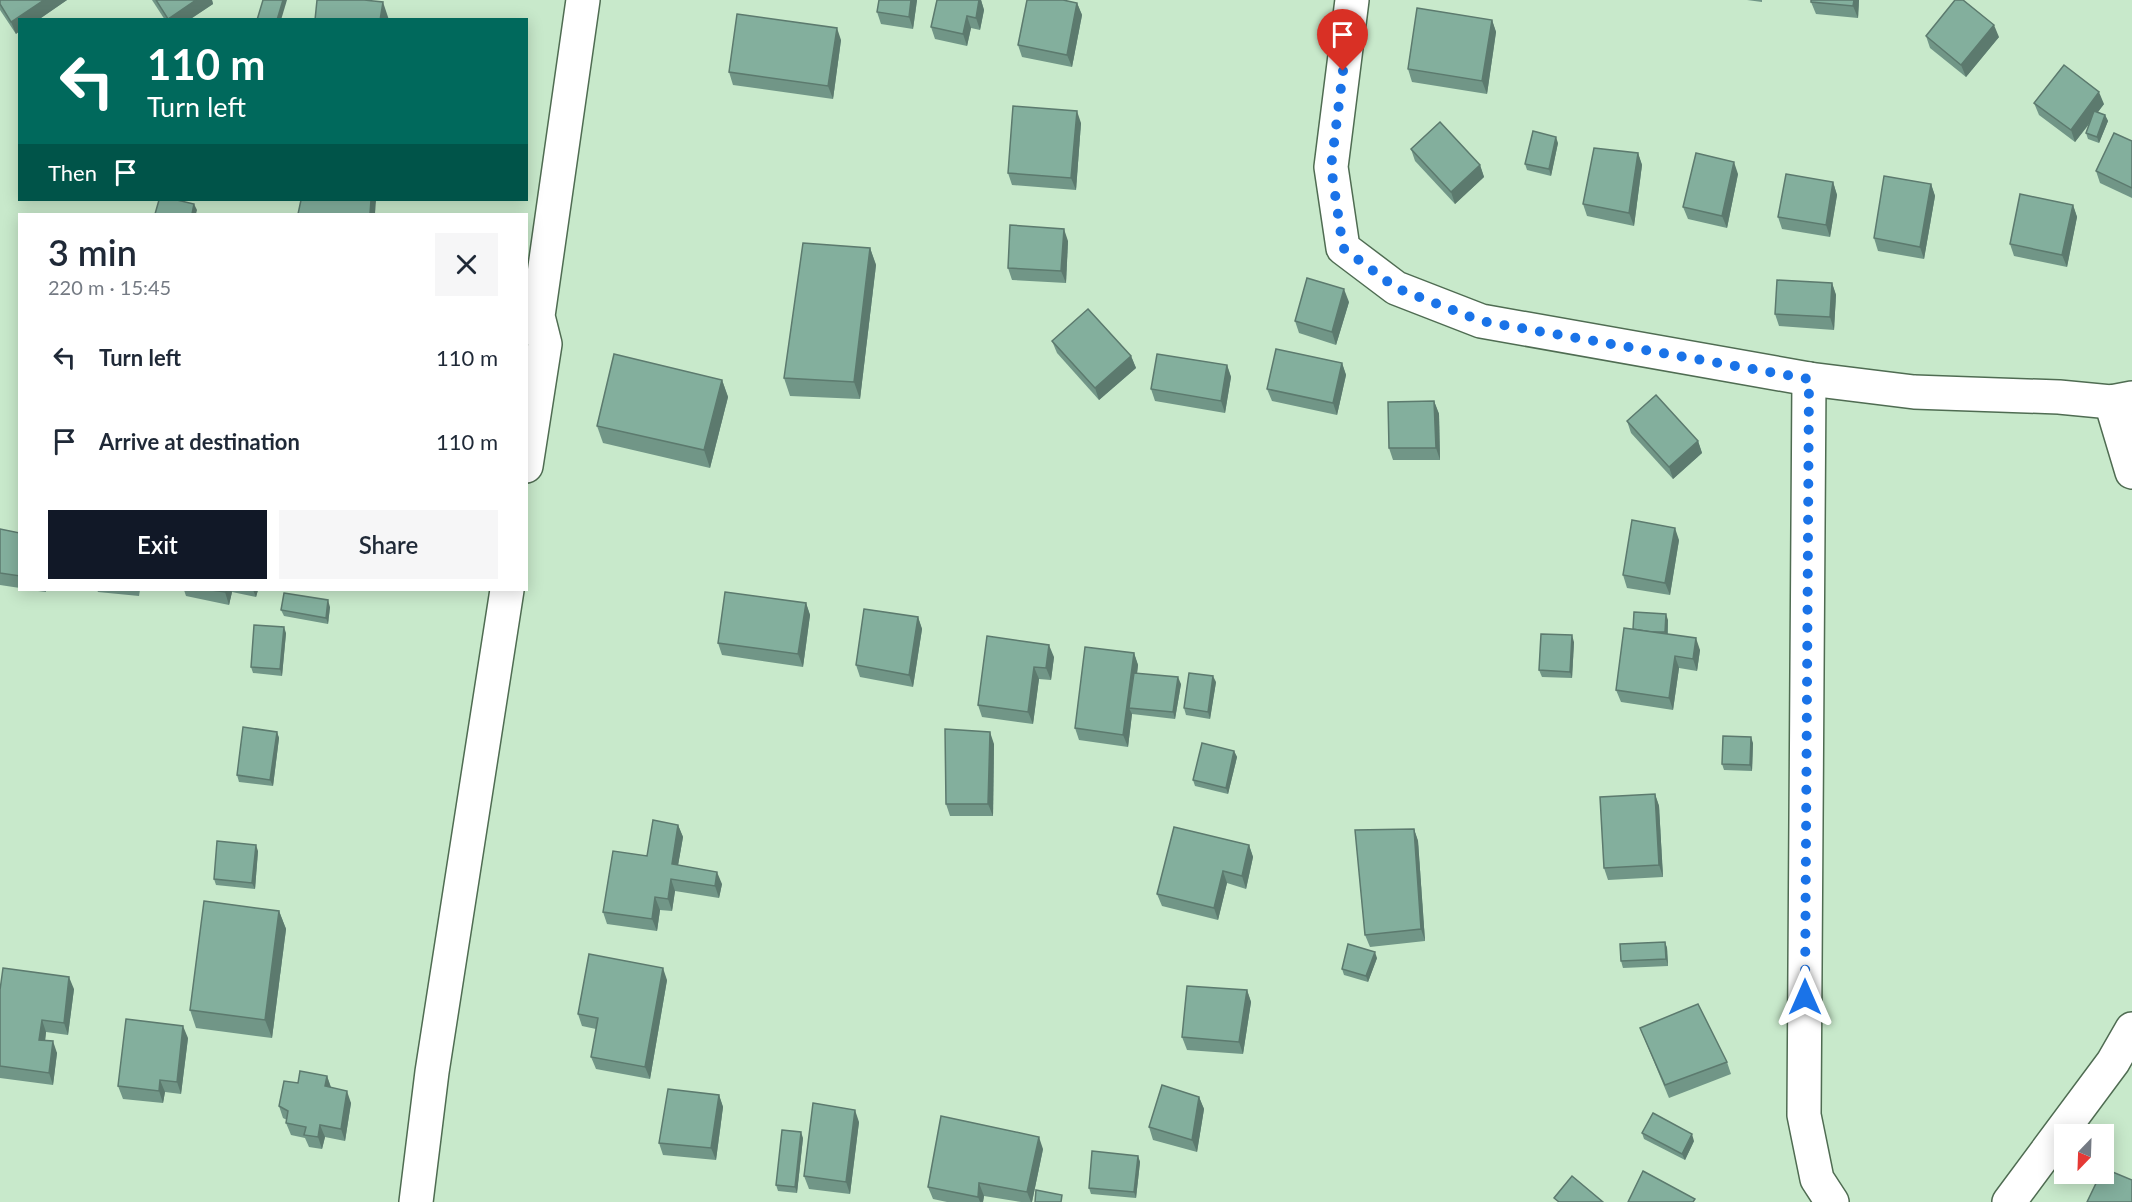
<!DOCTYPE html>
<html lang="en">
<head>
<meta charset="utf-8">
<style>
  :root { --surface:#fff; --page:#f6f6f7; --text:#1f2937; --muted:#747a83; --accent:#111827 }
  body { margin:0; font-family:Lato,sans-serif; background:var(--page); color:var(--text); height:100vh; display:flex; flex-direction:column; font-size:22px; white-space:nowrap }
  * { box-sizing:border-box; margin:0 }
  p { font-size:20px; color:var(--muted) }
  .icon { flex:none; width:33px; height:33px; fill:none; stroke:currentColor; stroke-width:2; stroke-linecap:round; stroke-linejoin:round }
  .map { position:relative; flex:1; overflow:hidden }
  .drawer { position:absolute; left:18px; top:213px; width:510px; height:378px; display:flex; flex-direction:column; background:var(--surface); border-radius:0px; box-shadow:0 3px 15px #0003 }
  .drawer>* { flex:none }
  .guide { position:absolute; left:18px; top:18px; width:510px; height:183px; border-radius:0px; box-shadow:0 3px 15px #0003; background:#00695c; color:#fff; overflow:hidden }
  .needle { width:39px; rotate:203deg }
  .buttons { position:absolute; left:2054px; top:1124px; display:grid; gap:12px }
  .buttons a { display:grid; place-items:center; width:60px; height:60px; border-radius:0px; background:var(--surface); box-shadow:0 3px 15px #0003; font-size:30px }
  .pin { position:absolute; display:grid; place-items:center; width:51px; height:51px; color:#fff; margin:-62px -26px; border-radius:50% 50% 50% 0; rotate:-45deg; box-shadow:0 0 6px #0007 }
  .pin .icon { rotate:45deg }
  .me { position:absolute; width:66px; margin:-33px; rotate:0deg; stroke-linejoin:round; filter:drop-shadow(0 0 4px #0008) }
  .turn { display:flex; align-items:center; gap:21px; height:126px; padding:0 30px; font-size:27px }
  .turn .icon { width:78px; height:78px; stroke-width:2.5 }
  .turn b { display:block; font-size:42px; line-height:51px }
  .then { display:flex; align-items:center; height:57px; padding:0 30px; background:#0003; gap:12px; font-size:22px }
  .round { display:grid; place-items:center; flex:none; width:63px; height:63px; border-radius:0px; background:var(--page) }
  .head { display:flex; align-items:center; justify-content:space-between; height:102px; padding:0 30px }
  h1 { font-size:36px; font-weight:600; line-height:45px }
  .primary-button { display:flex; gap:12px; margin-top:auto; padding:12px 30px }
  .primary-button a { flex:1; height:69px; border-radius:0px; background:var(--accent); color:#fff; font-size:24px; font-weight:600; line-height:69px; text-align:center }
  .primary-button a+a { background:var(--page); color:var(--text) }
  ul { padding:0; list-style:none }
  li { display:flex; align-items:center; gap:18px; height:84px; padding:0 30px }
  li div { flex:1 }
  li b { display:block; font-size:22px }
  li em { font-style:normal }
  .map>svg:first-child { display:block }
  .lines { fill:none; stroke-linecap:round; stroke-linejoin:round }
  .minor-casing { stroke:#4f6c52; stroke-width:36 }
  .minor { stroke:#fff; stroke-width:33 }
  .wall { fill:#719687 }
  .shaded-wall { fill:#5c7a6e }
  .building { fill:#83af9d; stroke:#5c7a6e; stroke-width:1.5 }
  .route { stroke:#1a73e8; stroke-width:10; stroke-dasharray:0 18 }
</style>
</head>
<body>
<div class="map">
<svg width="2132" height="1202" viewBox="0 0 2132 1202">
  <rect width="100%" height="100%" fill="#c8e9cb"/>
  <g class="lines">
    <defs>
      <g id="minor">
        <path d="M1352,0L1331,167L1343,248L1396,288L1481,321L1809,379L1914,392L2059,397L2111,402L2132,398"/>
        <path d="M1809,379L1804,1115L1817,1179L1832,1202"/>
        <path d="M2111,402L2132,472"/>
        <path d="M526,466L545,344L538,316L583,0"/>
        <path d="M416,1202L432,1072L507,590"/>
        <path d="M2009,1202L2113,1062L2132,1029"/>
      </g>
    </defs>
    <!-- minor casing -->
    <use href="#minor" class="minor-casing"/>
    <!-- minor -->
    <use href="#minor" class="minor"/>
  </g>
  <!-- wall -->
  <g class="wall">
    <path d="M0,0H67L38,20H20L16,34L0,10Z"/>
    <path d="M152,0H212L213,4L189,20H165Z"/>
    <path d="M879,0H917L913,29L881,24L877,12Z"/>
    <path d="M937,0H981L984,10L980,30L971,28L967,46L935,39L931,27Z"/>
    <path d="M1747,0H1762V2Z"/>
    <path d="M1859,0L1858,18L1816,14L1811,2Z"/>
    <path d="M1077,3L1082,15L1072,67L1022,57L1018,45Z"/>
    <path d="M1492,20L1496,32L1487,94L1412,82L1408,69Z"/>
    <path d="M1926,36L1999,37L1966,77L1930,48Z"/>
    <path d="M841,40L833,99L733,85L729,72Z"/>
    <path d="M2034,103L2104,104L2098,112L2105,115L2108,121L2099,143L2088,139L2086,133L2090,123L2075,142L2039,115Z"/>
    <path d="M1081,123L1076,190L1012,185L1008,173Z"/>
    <path d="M2132,141V198L2100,183L2096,171Z"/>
    <path d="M1558,143L1551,176L1527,170L1525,164Z"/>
    <path d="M1411,149L1480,165L1484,177L1455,204L1415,161Z"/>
    <path d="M1638,153L1642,165L1634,226L1587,216L1583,204Z"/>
    <path d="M1738,174L1727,228L1688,219L1683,207Z"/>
    <path d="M1833,182L1837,195L1830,237L1782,229L1778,217Z"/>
    <path d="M1931,184L1935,196L1924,259L1878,251L1874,238Z"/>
    <path d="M2073,205L2077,217L2067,267L2014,256L2010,244Z"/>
    <path d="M1068,241L1066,283L1012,280L1008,268Z"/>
    <path d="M870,248L876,265L860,399L790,396L784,378Z"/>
    <path d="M1832,283L1836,295L1834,330L1779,326L1775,314Z"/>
    <path d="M1349,302L1336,345L1299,333L1295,321Z"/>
    <path d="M1052,341L1131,356L1136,368L1099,400L1057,353Z"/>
    <path d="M1342,363L1346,375L1337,415L1272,401L1267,389Z"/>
    <path d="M1227,365L1231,377L1225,413L1155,401L1151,389Z"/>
    <path d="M722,380L728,397L710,468L603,443L597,426Z"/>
    <path d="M1434,401L1439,414L1440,460H1393L1389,448Z"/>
    <path d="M1627,421L1698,441L1702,453L1673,479L1631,433Z"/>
    <path d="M0,529L20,533V588L0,585Z"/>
    <path d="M1679,540L1670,595L1627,588L1623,575Z"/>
    <path d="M30,590H46V592Z"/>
    <path d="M97,590H140L139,596L98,592Z"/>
    <path d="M184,590H258L256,597L232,592L229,605L186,596Z"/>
    <path d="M806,603L810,615L803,667L722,655L718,643Z"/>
    <path d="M330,607L328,624L284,616L281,610Z"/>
    <path d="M918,617L922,629L913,687L860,677L856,665Z"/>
    <path d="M1668,620V634L1700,650L1697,671L1679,668L1673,710L1621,702L1616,690L1633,629Z"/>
    <path d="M286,633L282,676L253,673L251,667Z"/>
    <path d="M987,636L1054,657L1051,680L1039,679L1033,724L982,717L978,705Z"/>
    <path d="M1574,642L1572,678L1542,677L1539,670Z"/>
    <path d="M1134,653L1138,665L1137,673L1181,684L1175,719L1132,714L1128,747L1079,740L1075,728Z"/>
    <path d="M1216,682L1210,719L1186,715L1184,708Z"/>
    <path d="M277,732L279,738L273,786L239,782L237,775Z"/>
    <path d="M1753,743L1752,771L1724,770L1722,764Z"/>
    <path d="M994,744L993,816H950L946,804Z"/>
    <path d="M1234,751L1237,757L1228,794L1195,786L1193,780Z"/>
    <path d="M1655,794L1659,806L1663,877L1608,880L1604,868Z"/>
    <path d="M678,825L683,837L678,865L722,884L719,898L675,891L672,911L660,910L657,931L607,924L603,912L647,856Z"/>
    <path d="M1414,829L1418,841L1425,941L1370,947L1365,935Z"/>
    <path d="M1249,845L1253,857L1246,889L1227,883L1218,920L1162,906L1157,894Z"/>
    <path d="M258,851L255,889L216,885L214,879Z"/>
    <path d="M279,911L286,929L272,1038L196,1028L190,1010Z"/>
    <path d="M1665,942L1667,948L1668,966L1623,968L1621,961Z"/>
    <path d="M1377,958L1368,982L1344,975L1342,969Z"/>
    <path d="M667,980L650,1079L596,1069L591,1057L596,1029L582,1026L578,1014Z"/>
    <path d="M74,989L68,1035L46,1032L45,1040L57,1053L53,1085L0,1078V990Z"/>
    <path d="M1247,990L1251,1002L1243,1054L1187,1050L1182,1037Z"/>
    <path d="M1640,1028L1727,1062L1731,1074L1669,1098Z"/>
    <path d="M188,1038L181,1094L165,1092L163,1103L123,1099L118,1086Z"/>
    <path d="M327,1076L331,1087L351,1103L345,1141L325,1137L322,1149L309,1147L305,1138L291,1135L286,1123L287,1120L283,1118L279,1106L298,1083Z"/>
    <path d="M719,1095L723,1107L716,1160L663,1155L659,1143Z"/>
    <path d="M1199,1097L1204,1109L1197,1152L1153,1140L1149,1127Z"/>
    <path d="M859,1122L850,1194L809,1189L804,1176Z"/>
    <path d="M1642,1133L1694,1141L1685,1160L1644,1139Z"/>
    <path d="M803,1138L797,1193L778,1191L776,1185Z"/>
    <path d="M1043,1149L1032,1202H1021L984,1196L983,1202H947L933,1199L928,1187Z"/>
    <path d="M1138,1156L1140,1162L1136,1198L1091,1194L1089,1188Z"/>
  </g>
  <!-- shaded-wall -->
  <g class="shaded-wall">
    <path d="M44,0H67L38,20H20V31L16,34L11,22Z"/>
    <path d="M196,0H212L213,4L189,20H168V19Z"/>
    <path d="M283,0H287L281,20H277Z"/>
    <path d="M911,0H917L913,29L909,17Z"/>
    <path d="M979,0H981L984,10L980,30L976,18Z"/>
    <path d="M1854,0H1859L1858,18L1853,6Z"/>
    <path d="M383,2L389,20H380Z"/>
    <path d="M1077,3L1082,15L1072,67L1067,55Z"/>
    <path d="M967,16L971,28L967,46L963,34Z"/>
    <path d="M1492,20L1496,32L1487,94L1482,81Z"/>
    <path d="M1994,25L1999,37L1966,77L1961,65Z"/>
    <path d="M837,28L841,40L833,99L828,86Z"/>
    <path d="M2099,92L2104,104L2075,142L2071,130Z"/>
    <path d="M1077,111L1081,123L1076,190L1071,178Z"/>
    <path d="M2105,115L2108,121L2099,143L2097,137Z"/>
    <path d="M1556,137L1558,143L1551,176L1549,169Z"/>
    <path d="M1638,153L1642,165L1634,226L1629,213Z"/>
    <path d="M1734,162L1738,174L1727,228L1722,216Z"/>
    <path d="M1480,165L1484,177L1455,204L1451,192Z"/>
    <path d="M1833,182L1837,195L1830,237L1826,225Z"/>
    <path d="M1931,184L1935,196L1924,259L1920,247Z"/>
    <path d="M371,200H376L375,214H370Z"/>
    <path d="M194,204L197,210L196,214H192Z"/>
    <path d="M2073,205L2077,217L2067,267L2062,255Z"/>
    <path d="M1064,229L1068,241L1066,283L1061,271Z"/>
    <path d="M870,248L876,265L860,399L854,382Z"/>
    <path d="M1832,283L1836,295L1834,330L1830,317Z"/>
    <path d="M1344,289L1349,302L1336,345L1332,332Z"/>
    <path d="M1131,356L1136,368L1099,400L1095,388Z"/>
    <path d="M1342,363L1346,375L1337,415L1333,403Z"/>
    <path d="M1227,365L1231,377L1225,413L1221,401Z"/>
    <path d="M722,380L728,397L710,468L704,450Z"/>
    <path d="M1434,401L1439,414L1440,460L1436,448Z"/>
    <path d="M1698,441L1702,453L1673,479L1669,467Z"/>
    <path d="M1675,528L1679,540L1670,595L1665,583Z"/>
    <path d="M226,590H231L232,592L229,605L225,592Z"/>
    <path d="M253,590H258L256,597Z"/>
    <path d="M328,600L330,607L328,624L326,618Z"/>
    <path d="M806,603L810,615L803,667L798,654Z"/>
    <path d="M1666,614L1668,620L1667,638L1665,632Z"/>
    <path d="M918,617L922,629L913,687L909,675Z"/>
    <path d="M284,627L286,633L282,676L280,669Z"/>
    <path d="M1572,635L1574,642L1572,678L1570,672Z"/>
    <path d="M1696,638L1700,650L1697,671L1693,659Z"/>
    <path d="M1049,645L1054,657L1051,680L1046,668Z"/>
    <path d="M1134,653L1138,665L1133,708H1129L1132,714L1128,747L1123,735Z"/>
    <path d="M1675,656L1679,668L1673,710L1669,698Z"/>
    <path d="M1034,667L1039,679L1033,724L1028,712Z"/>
    <path d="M1213,676L1216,682L1210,719L1208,712Z"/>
    <path d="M1178,677L1181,684L1175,719L1173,712Z"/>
    <path d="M277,732L279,738L273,786L270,780Z"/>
    <path d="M990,732L994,744L993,816L988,804Z"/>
    <path d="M1751,737L1753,743L1752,771L1750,765Z"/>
    <path d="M1234,751L1237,757L1228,794L1226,788Z"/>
    <path d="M1655,794L1659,806L1663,877L1659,865Z"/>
    <path d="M678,825L683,837L676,877L672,864Z"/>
    <path d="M1414,829L1418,841L1425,941L1421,929Z"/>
    <path d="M256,845L258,851L255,889L252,883Z"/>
    <path d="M1249,845L1253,857L1246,889L1242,876Z"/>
    <path d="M1223,871L1227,883L1218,920L1214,908Z"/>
    <path d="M717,872L722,884L719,898L715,886Z"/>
    <path d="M671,879L675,891L672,911L668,899Z"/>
    <path d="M655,897L660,910L657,931L652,919Z"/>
    <path d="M279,911L286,929L272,1038L265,1020Z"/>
    <path d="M1665,942L1667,948L1668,966L1666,959Z"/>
    <path d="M1375,952L1377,958L1368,982L1366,976Z"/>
    <path d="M663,968L667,980L650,1079L645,1067Z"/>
    <path d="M69,977L74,989L68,1035L64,1023Z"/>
    <path d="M1247,990L1251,1002L1243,1054L1239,1042Z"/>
    <path d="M42,1020L46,1032L44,1052L39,1040Z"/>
    <path d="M183,1026L188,1038L181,1094L177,1082Z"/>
    <path d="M53,1041L57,1053L53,1085L49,1073Z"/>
    <path d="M327,1076L331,1088L325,1086Z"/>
    <path d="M160,1080L165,1092L163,1103L159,1091Z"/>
    <path d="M347,1091L351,1103L345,1141L341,1129Z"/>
    <path d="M719,1095L723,1107L716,1160L711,1148Z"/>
    <path d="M1199,1097L1204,1109L1197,1152L1192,1140Z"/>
    <path d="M855,1110L859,1122L850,1194L846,1182Z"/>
    <path d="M320,1125L325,1137L322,1149L318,1137Z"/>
    <path d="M801,1132L803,1138L797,1193L795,1187Z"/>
    <path d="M1692,1134L1694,1141L1685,1160L1682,1154Z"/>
    <path d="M1039,1137L1043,1149L1032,1202H1031L1027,1192Z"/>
    <path d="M1138,1156L1140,1162L1136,1198L1134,1192Z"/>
    <path d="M979,1183L984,1196L983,1202H980L978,1197Z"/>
  </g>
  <!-- building -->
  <g class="building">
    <path d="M0,0H44L11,22L0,4Z"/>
    <path d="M156,0H196L168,19Z"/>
    <path d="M263,0H283L277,20H257Z"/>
    <path d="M317,0H364L383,2L380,20H315Z"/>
    <path d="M879,0H911L909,17L877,12Z"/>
    <path d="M937,0H979L976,18L967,16L963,34L931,27Z"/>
    <path d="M1027,0H1063L1077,3L1067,55L1018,45Z"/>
    <path d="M1811,0H1854L1853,6L1811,2Z"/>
    <path d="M1955,0H1963L1994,25L1961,65L1926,36Z"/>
    <path d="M1417,8L1492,20L1482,81L1408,69Z"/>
    <path d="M737,14L837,28L828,86L729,72Z"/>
    <path d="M2064,65L2099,92L2071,130L2034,103Z"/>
    <path d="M1013,106L1077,111L1071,178L1008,173Z"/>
    <path d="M2094,111L2105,115L2097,137L2086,133Z"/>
    <path d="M1440,122L1480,165L1451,192L1411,149Z"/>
    <path d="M1533,131L1556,137L1549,169L1525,164Z"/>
    <path d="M2114,133L2132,141V188L2096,171Z"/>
    <path d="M1594,148L1638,153L1629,213L1583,204Z"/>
    <path d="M1696,153L1734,162L1722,216L1683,207Z"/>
    <path d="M1786,174L1833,182L1826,225L1778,217Z"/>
    <path d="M1884,176L1931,184L1920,247L1874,238Z"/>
    <path d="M2020,194L2073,205L2062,255L2010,244Z"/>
    <path d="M159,200H177L194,204L192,214H155Z"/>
    <path d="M301,200H371L370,214H298Z"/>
    <path d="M1010,225L1064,229L1061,271L1008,268Z"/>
    <path d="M803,243L870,248L854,382L784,378Z"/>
    <path d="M1307,278L1344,289L1332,332L1295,321Z"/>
    <path d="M1777,280L1832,283L1830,317L1775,314Z"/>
    <path d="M1088,309L1131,356L1095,388L1052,341Z"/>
    <path d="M1276,349L1342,363L1333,403L1267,389Z"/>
    <path d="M614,354L722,380L704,450L597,426Z"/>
    <path d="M1157,354L1227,365L1221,401L1151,389Z"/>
    <path d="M1656,395L1698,441L1669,467L1627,421Z"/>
    <path d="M1434,401L1436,448H1389L1388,402Z"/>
    <path d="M1632,520L1675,528L1665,583L1623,575Z"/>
    <path d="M0,529L20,533V576L0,573Z"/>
    <path d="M211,590H226L225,592Z"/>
    <path d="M725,592L806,603L798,654L718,643Z"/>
    <path d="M284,593L328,600L326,618L281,610Z"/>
    <path d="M864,609L918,617L909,675L856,665Z"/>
    <path d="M1634,612L1666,614L1665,632H1651L1633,629Z"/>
    <path d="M254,625L284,627L280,669L251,667Z"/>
    <path d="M1624,628L1696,638L1693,659L1675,656L1669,698L1616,690Z"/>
    <path d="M1541,634L1572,635L1570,672L1539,670Z"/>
    <path d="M987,636L1049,645L1046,668L1034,667L1028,712L978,705Z"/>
    <path d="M1085,647L1134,653L1123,735L1075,728Z"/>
    <path d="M1134,673L1178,677L1173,712L1129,708Z"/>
    <path d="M1189,673L1213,676L1208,712L1184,708Z"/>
    <path d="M243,727L277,732L270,780L237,775Z"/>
    <path d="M945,729L990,732L988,804H946Z"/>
    <path d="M1723,736L1751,737L1750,765L1722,764Z"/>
    <path d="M1202,743L1234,751L1226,788L1193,780Z"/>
    <path d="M1655,794L1659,865L1604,868L1600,797Z"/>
    <path d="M653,820L678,825L672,864L717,872L715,886L671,879L668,899L655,897L652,919L603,912L613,851L647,856Z"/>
    <path d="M1174,827L1249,845L1242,876L1223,871L1214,908L1157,894Z"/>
    <path d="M1414,829L1421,929L1365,935L1355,830Z"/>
    <path d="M217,841L256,845L252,883L214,879Z"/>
    <path d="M204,901L279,911L265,1020L190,1010Z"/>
    <path d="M1665,942L1666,959L1621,961L1620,944Z"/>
    <path d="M1348,944L1375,952L1366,976L1342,969Z"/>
    <path d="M589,954L663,968L645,1067L591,1057L598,1018L578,1014Z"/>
    <path d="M3,968L69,977L64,1023L42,1020L39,1040L53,1041L49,1073L0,1066V990Z"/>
    <path d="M1187,986L1247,990L1239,1042L1182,1037Z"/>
    <path d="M1698,1004L1727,1062L1665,1085L1640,1028Z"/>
    <path d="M126,1019L183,1026L177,1082L160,1080L159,1091L118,1086Z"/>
    <path d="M300,1071L327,1076L325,1086L347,1091L341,1129L320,1125L318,1137L304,1135L306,1127L286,1123L288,1111L279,1106L284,1081L298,1083Z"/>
    <path d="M1162,1085L1199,1097L1192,1140L1149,1127Z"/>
    <path d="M668,1089L719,1095L711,1148L659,1143Z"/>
    <path d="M813,1103L855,1110L846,1182L804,1176Z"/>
    <path d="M1653,1113L1692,1134L1682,1154L1642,1133Z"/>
    <path d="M941,1116L1039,1137L1027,1192L979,1183L978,1197L928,1187Z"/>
    <path d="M782,1130L801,1132L795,1187L776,1185Z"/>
    <path d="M1092,1151L1138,1156L1134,1192L1089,1188Z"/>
    <path d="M2103,1168L2132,1180V1202H2087L2101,1173H2103Z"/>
    <path d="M1643,1171L1695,1199L1693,1202H1628Z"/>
    <path d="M1572,1176L1603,1202H1559L1554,1198Z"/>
    <path d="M1036,1190L1062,1195L1061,1202H1035Z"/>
  </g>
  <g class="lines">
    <!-- route -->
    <path class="route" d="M1343,71L1331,167L1343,248L1396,288L1481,321L1809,379L1805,997"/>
  </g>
</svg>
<div class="buttons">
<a><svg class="needle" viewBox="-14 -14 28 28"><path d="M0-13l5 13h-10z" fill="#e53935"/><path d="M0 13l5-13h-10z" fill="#747a83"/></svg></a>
</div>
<div class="pin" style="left:1343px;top:71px;background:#d93025"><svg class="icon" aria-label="arrive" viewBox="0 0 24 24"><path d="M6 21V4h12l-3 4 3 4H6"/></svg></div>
<svg class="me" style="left:1805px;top:997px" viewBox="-20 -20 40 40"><path d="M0-17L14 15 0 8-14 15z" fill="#1a73e8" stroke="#fff" stroke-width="4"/></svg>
<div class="guide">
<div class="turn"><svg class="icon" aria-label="left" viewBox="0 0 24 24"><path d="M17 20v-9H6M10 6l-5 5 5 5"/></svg><div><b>110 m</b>Turn left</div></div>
<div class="then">Then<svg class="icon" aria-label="arrive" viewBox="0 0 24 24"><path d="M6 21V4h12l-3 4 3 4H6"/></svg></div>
</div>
<section class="drawer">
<div class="head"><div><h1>3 min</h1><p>220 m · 15:45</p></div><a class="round"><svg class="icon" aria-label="close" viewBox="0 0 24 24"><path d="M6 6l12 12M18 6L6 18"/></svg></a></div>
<ul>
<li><svg class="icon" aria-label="left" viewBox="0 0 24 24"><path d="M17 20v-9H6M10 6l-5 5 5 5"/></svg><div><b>Turn left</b></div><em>110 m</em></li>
<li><svg class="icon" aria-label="arrive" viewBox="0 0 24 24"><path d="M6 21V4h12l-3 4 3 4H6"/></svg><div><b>Arrive at destination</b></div><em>110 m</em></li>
</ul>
<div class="primary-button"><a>Exit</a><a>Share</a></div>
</section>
</div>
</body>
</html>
